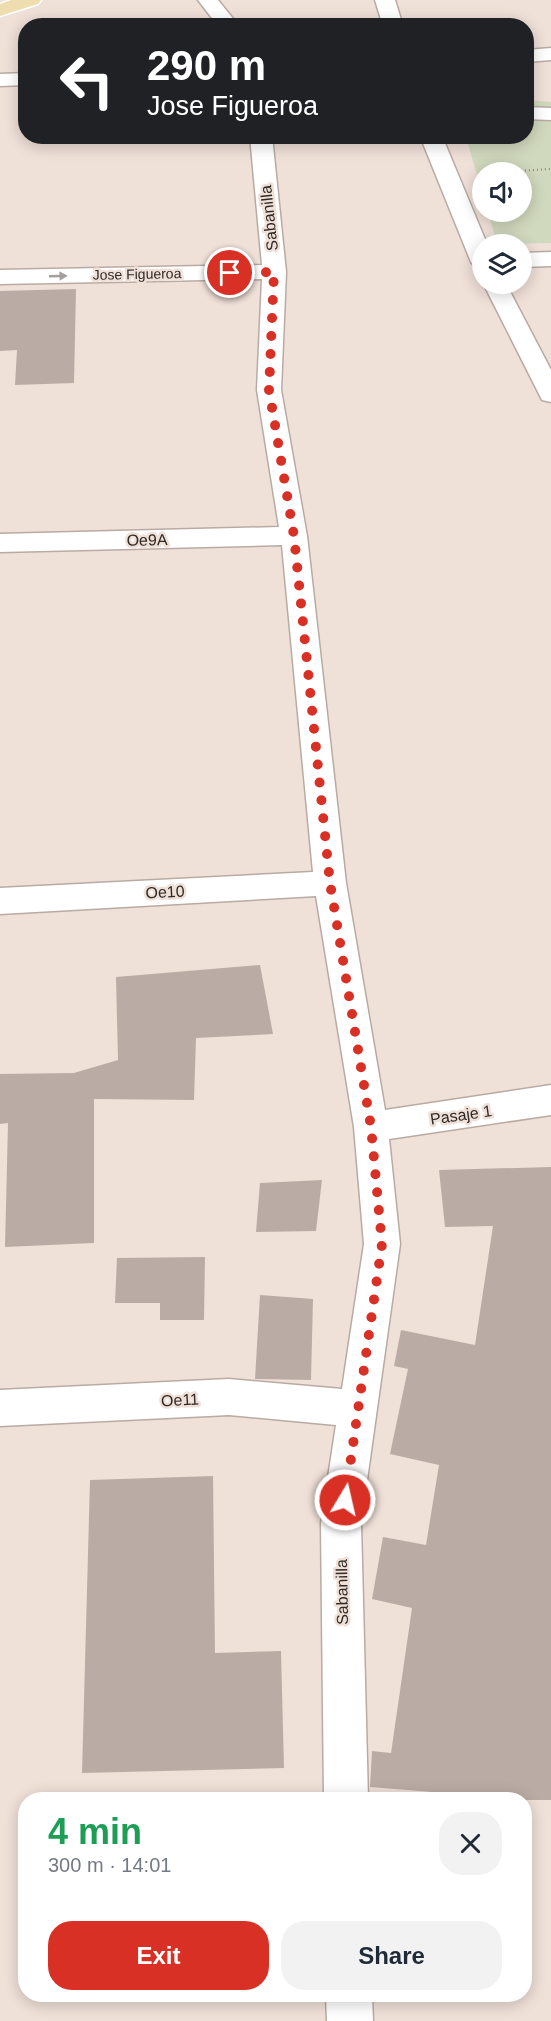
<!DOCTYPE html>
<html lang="en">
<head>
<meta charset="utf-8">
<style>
  :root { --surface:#fff; --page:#f2f2f3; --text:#1f2937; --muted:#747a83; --accent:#d93025 }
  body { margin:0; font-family:Arial,sans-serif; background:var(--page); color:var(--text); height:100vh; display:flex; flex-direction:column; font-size:22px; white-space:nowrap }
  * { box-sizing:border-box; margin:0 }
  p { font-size:20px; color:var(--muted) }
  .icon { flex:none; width:33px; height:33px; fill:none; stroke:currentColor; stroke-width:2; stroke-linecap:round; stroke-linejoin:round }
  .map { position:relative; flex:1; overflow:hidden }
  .side { position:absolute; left:18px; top:1792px; width:514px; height:210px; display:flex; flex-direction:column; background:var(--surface); border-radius:24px; box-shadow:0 3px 15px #0003 }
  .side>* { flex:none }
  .hud { position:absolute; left:18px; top:18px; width:516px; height:126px; border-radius:24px; box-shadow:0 3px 15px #0003; background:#202124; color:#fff; overflow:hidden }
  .fabs { position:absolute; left:472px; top:162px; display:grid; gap:12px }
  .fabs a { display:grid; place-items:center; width:60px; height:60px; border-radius:50%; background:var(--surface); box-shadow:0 3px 15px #0003; font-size:30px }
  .pin { position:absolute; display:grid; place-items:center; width:51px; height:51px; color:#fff; margin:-26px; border:3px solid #fff; border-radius:50%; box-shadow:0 2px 6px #0007 }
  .me { position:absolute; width:66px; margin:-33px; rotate:9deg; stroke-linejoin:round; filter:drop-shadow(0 0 4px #0008) }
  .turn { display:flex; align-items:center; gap:21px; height:126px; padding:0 30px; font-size:27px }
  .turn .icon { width:78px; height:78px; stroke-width:2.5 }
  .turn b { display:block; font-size:42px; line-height:51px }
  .round { display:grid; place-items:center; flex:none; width:63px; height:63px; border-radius:24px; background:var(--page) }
  .headline { display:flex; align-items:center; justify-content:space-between; height:102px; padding:0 30px }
  h1 { font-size:36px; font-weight:700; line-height:45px; color:#1e9e55 }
  .cta { display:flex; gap:12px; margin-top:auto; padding:12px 30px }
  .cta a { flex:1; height:69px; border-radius:24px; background:var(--accent); color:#fff; font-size:24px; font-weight:700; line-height:69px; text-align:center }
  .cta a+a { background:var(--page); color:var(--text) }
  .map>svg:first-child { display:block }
  .green { fill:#d0d8bd }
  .building { fill:#baaca4 }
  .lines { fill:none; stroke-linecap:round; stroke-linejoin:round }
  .minor-casing { stroke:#b9aba3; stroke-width:3 }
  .tertiary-casing { stroke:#b9aba3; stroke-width:3 }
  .primary-casing { stroke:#fff; stroke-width:3 }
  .path { stroke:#8e847f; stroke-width:2; stroke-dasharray:1 3; stroke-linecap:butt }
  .minor { fill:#fff; fill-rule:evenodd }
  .tertiary { fill:#fff; fill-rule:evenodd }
  .primary { fill:#eeddaf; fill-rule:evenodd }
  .oneway { fill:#a29f9e }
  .route { stroke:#d93025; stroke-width:10; stroke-dasharray:0 18 }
  .labels { text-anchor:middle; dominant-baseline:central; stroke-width:5; stroke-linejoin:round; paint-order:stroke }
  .far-street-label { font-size:14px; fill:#302a27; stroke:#efe0d8 }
  .street-label { font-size:16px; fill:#302a27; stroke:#efe0d8 }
</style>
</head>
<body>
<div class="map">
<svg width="551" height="2021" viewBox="0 0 551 2021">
  <rect width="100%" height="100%" fill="#efe0d8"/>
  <!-- green -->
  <path class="green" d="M527,100L551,102V243L497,244L488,212H522V172H483V196L466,137L526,136Z"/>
  <!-- building -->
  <g class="building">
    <path d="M76,289L74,383L15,385L17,350L0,351V291Z"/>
    <path d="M260,965L273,1034L196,1038L194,1100L94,1099V1243L5,1247L8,1123L0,1124V1074L74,1073L118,1060L116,977Z"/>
    <path d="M551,1167V1800H468L469,1795L370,1787L372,1751L391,1753L412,1608L372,1599L383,1537L426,1545L439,1465L390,1454L408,1369L394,1366L401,1330L475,1345L493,1226L445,1227L439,1170Z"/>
    <path d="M322,1180L316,1231L256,1232L260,1183Z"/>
    <path d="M205,1257L204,1320H160V1303H115L117,1258Z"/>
    <path d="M260,1295L313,1299L311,1380L255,1379Z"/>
    <path d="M213,1476L215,1653L281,1651L284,1768L82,1773L90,1480Z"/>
  </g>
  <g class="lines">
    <defs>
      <g id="minor">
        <path d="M198,0H218L239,26H218Z"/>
        <path d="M551,48V60L526,62V50Z"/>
        <path d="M26,73V85L0,86V74Z"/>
        <path d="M526,107L551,108V120L526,119Z"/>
        <path d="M250,136H272L286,272L281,390L307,536L346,883L385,1110L551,1085V1115L389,1139L400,1244L361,1523L368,1800H324L321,1523L336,1425L229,1415L0,1426V1390L229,1379L342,1389L364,1244L354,1127L316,896L0,914V888L313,872L282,545L0,552V534L279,527L257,390L262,279L0,284V270L262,265Z"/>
        <path d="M551,252V266L522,267V253Z"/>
        <path d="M326,1995H372L373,2021H327Z"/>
      </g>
      <g id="tertiary">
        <path d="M375,0H395L403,26H383Z"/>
        <path d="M420,136H442L487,244H483V269L475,267L471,262Z"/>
        <path d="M483,283L506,284L551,370V402L542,400L539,394Z"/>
      </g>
      <path id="primary" d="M11,0H41L38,4L0,16V4Z"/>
    </defs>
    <!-- minor casing -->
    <use href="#minor" class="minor-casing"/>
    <!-- tertiary casing -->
    <use href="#tertiary" class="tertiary-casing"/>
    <!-- primary casing -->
    <use href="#primary" class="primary-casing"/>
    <!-- path -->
    <path class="path" d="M501,172L551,169"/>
    <!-- minor -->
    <use href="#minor" class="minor"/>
    <!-- tertiary -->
    <use href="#tertiary" class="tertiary"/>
    <!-- primary -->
    <use href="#primary" class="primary"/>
  </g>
  <!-- one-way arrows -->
  <defs><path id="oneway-solid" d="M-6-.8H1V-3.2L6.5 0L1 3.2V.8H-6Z" transform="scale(1.5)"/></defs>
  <use class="oneway" href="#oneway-solid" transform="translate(58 276) rotate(-2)"/>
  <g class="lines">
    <!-- route -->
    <path class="route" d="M230,273L274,272L269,390L294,536L330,883L371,1127L382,1244L345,1500"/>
  </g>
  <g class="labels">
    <!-- far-street labels -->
    <g class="far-street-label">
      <text transform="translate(137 274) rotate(-1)">Jose Figueroa</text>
    </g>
    <!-- street labels -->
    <g class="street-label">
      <text transform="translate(269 218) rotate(-96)">Sabanilla</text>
      <text transform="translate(147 540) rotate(-1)">Oe9A</text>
      <text transform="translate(165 892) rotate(-3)">Oe10</text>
      <text transform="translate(461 1115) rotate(-8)">Pasaje 1</text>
      <text transform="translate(180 1400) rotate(-3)">Oe11</text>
      <text transform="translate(342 1592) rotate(-91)">Sabanilla</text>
    </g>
  </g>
</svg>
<div class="fabs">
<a><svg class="icon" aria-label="sound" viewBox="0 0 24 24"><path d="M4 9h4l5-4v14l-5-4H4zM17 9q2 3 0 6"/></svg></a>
<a><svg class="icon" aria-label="layers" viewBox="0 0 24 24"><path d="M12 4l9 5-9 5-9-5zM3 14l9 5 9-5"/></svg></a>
</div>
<div class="pin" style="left:230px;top:273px;background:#d93025"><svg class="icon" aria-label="arrive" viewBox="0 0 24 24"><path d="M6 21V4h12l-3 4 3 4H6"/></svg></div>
<svg class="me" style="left:345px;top:1500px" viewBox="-20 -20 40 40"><circle r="17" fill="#d93025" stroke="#fff" stroke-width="3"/><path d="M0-11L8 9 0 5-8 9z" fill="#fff"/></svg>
<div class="hud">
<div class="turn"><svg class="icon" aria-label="left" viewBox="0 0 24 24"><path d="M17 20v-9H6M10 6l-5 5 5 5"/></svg><div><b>290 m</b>Jose Figueroa</div></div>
</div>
<section class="side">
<div class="headline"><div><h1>4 min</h1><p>300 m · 14:01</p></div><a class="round"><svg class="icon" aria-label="close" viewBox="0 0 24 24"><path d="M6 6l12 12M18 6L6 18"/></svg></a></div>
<div class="cta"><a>Exit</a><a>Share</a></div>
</section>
</div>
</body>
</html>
